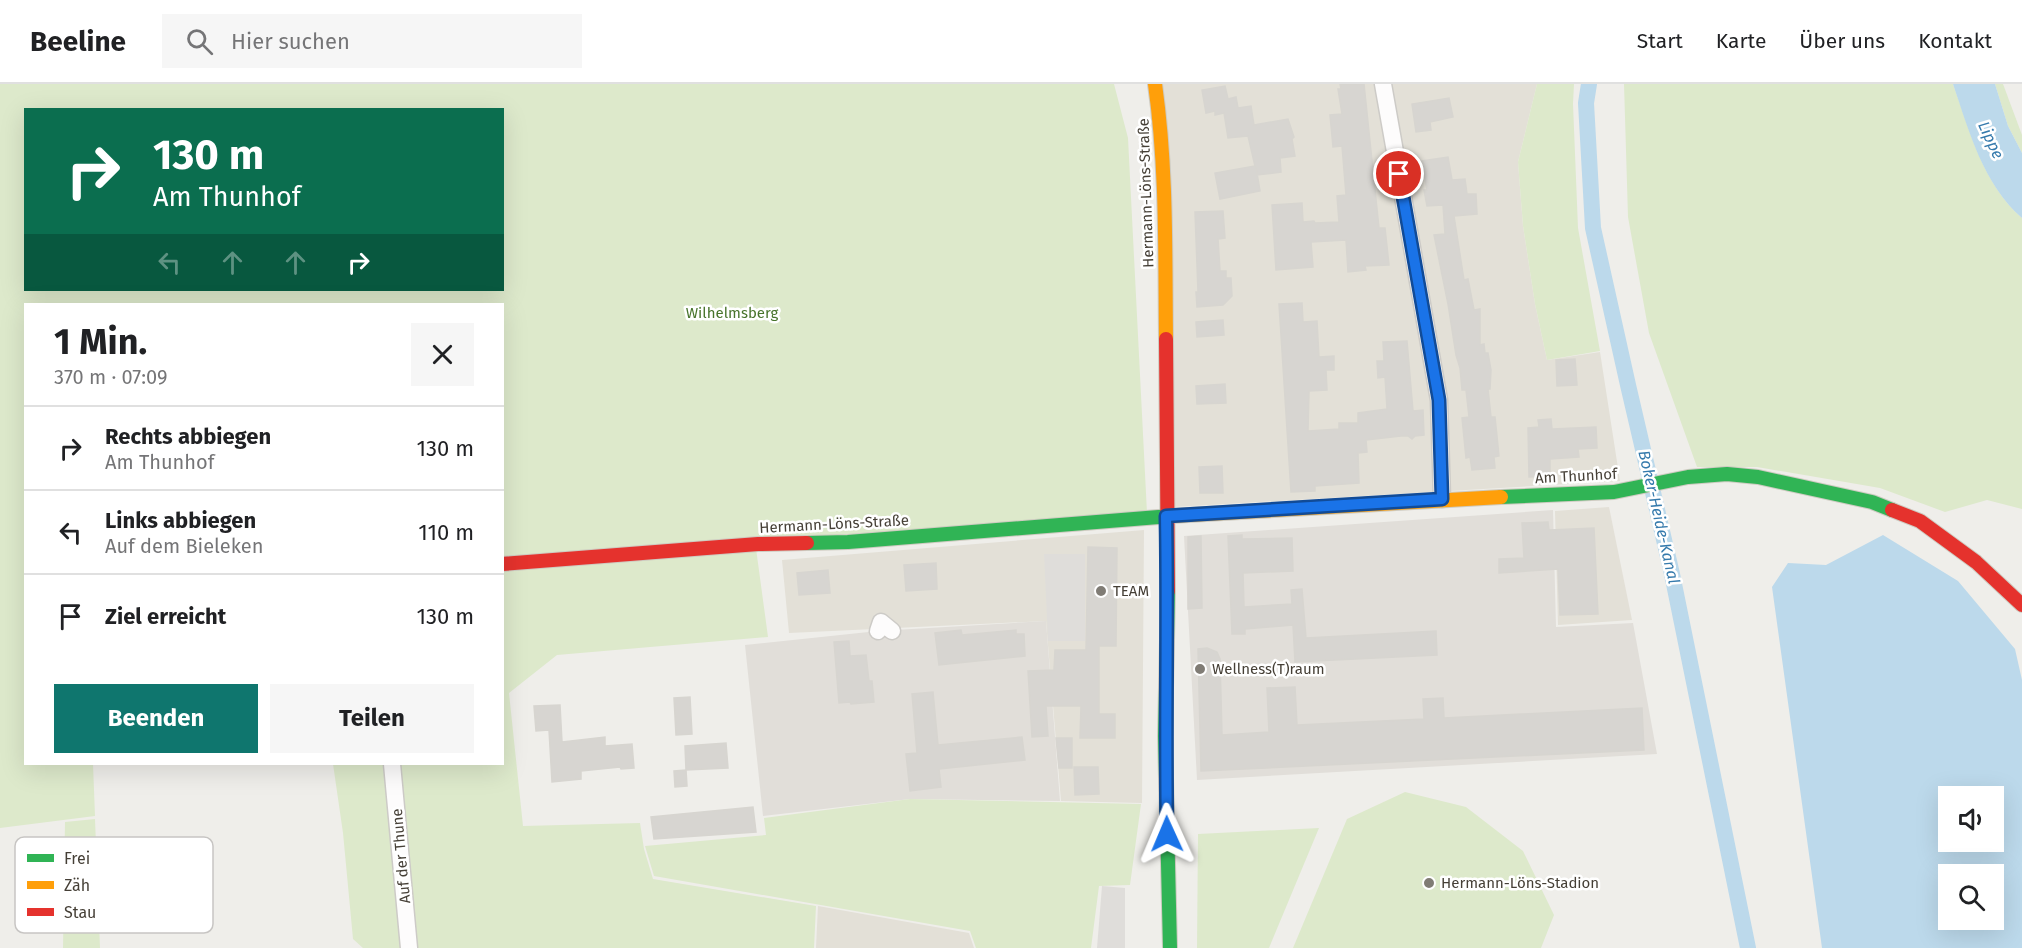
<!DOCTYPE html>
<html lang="de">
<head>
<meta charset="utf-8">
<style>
  :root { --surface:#fff; --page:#f6f6f6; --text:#202124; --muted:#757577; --line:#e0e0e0; --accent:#0f766e }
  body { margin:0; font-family:"Fira Sans",sans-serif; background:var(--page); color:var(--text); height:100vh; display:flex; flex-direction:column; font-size:22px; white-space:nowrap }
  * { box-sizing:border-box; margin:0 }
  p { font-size:20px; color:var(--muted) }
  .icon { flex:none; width:33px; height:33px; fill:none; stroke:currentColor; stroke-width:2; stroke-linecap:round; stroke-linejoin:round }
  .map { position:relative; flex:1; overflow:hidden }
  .drawer { position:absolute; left:24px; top:219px; width:480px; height:462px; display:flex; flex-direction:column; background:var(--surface); border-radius:0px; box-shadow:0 6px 24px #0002 }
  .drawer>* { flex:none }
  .banner { position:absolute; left:24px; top:24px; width:480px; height:183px; border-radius:0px; box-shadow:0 6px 24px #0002; background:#0b6e4f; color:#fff; overflow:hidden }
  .tools { position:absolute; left:1938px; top:702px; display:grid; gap:12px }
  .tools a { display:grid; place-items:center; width:66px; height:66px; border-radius:0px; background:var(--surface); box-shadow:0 6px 24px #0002; font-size:30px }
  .pin { position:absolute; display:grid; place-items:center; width:51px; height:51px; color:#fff; margin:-26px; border:3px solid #fff; border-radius:50%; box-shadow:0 2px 6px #0007 }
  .me { position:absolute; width:66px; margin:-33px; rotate:359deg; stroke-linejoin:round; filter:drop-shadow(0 0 4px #0008) }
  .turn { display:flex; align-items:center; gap:21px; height:126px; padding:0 30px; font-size:27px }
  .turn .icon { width:78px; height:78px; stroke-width:2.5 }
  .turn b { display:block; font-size:42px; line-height:51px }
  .lanes { display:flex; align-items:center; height:57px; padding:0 30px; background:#0003; justify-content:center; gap:30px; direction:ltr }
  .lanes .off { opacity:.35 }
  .round { display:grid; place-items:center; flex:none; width:63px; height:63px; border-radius:0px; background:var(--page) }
  .headline { display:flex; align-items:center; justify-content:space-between; height:102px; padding:0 30px }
  h1 { font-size:36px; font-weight:700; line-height:45px }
  .action { display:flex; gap:12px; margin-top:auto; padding:12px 30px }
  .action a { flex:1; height:69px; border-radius:0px; background:var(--accent); color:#fff; font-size:24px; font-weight:700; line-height:69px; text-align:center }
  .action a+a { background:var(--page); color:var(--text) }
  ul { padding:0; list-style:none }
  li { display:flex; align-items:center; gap:18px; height:84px; padding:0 30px; border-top:2px solid var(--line) }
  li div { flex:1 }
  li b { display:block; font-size:22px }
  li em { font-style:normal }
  header { display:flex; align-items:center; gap:36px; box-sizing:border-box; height:84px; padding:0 30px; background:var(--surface); border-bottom:2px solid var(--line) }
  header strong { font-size:28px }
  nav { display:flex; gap:33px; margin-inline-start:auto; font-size:21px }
  .search { width:420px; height:54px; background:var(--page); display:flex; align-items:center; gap:15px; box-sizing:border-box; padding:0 21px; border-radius:0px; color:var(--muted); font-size:22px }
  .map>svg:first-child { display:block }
  .residential { fill:#e3e0d7 }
  .industrial { fill:#e1ded9 }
  .green { fill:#dde9cb; fill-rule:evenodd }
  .parking { fill:#dfddda }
  .water { fill:#bcd9eb; fill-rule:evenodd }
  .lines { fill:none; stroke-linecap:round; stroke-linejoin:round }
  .canal { stroke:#bcd9eb; stroke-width:16 }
  .building { fill:#d7d5d1; stroke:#d7d5d0; stroke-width:1.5 }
  .street-casing { stroke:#cdcbc7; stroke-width:19 }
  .fast-casing { stroke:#cecbc1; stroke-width:16 }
  .slow-casing { stroke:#cecbc1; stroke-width:16 }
  .jam-casing { stroke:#cecbc1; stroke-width:16 }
  .street { stroke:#fdfcfc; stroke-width:16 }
  .fast { stroke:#30b455; stroke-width:14 }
  .slow { stroke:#ff9f0a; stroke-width:14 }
  .jam { stroke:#e5322d; stroke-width:14 }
  .route-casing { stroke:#114b97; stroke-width:15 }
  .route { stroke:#1a73e8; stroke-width:10 }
  .poi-dot { fill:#807c75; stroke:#fff; stroke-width:2 }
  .labels { text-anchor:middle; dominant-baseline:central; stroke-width:5; stroke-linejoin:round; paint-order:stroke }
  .street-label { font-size:15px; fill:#453f36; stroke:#fff }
  .park-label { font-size:15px; fill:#48742c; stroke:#fff }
  .poi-label { font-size:15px; fill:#453f36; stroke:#fff; text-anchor:start }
  .water-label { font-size:16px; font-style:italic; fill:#357aac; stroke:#fff }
  .key { fill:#fff; stroke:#c7c5c3; stroke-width:1.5 }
  .key-label { font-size:16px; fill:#453f36 }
</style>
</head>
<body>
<header>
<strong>Beeline</strong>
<div class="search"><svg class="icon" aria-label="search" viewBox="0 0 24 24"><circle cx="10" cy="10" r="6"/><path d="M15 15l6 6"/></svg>Hier suchen</div>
<nav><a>Start</a><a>Karte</a><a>Über uns</a><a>Kontakt</a></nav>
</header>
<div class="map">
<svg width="2022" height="864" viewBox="0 0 2022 864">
  <rect width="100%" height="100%" fill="#efeeea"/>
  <!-- residential -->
  <g class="residential">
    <path d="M1163,0H1537L1518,78L1523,142L1535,220L1547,276L1600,268L1620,397L1174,423Z"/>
    <path d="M1609,423L1632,536L1558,541L1555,427Z"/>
    <path d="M1144,446L1142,719L1061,717L1046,537L789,549L782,476Z"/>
    <path d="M818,822L969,849L974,864H816Z"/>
  </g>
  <!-- industrial -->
  <g class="industrial">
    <path d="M1553,426L1556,543L1633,539L1657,670L1197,696L1184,452Z"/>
    <path d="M1046,537L1060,717L910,715L763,732L745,561L878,547Z"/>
  </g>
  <!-- green -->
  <g class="green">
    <path d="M0,0H1114L1128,54L1147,429L755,457L768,553L557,571L509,609L523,742L640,739L644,765L653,795L816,822L814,864H363L353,855L343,749L333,680H502V220H26V680H93L95,732L0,744ZM26,26H502V206H26Z"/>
    <path d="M1537,0H1574L1573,20L1578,144L1600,267L1547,276L1535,220L1523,142L1518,78Z"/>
    <path d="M1624,0H1953C1970,47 1983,100 2022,134V425L1987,416L1945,428L1880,404L1757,383H1697L1649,249L1628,133Z"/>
    <path d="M1995,0H2003L2022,51V69L2008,42Z"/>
    <path d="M1405,708L1466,723L1523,767L1554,831L1541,864H1293L1347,735Z"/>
    <path d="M910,715L1141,720L1130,801L1099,802L1091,864H976L970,847L654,792L645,762L766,751L764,734Z"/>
    <path d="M95,735L100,864H63L65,738Z"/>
    <path d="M1319,744L1269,864H1197L1198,750Z"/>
  </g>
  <!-- parking -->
  <g class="parking">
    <path d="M1044,470H1085V557H1048Z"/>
    <path d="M1102,802L1125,804V864H1097Z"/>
  </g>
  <!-- water -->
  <g class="water">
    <path d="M1953,0H1995L2008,42L2022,69V134C1983,100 1969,47 1953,0Z"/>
    <path d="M1883,451L1958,497L2015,565L2022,596V864H1822L1772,503L1788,479L1826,481ZM1948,712H1994V758H1948ZM1948,790H1994V836H1948Z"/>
  </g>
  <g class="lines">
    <!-- canal -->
    <path class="canal" d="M1589,0L1586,19L1593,144L1628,301L1672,490L1748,864"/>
  </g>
  <!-- building -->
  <g class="building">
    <path d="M1340,0H1364L1379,144H1385L1389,181L1365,182L1366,186L1348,188L1346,156L1311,158L1313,183L1276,186L1272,121L1302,119L1303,138L1314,137L1315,139L1339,138L1337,112L1346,111L1342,62L1333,63L1330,31L1342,30L1338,5H1341Z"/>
    <path d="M1225,2L1228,15L1236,13L1238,24L1251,22L1254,41L1288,35L1294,53L1292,55L1295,72L1280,74L1281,88L1257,91L1256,83L1260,107L1220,115L1215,89L1255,82L1248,52L1228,54L1224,29L1215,31V27L1206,29L1202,6Z"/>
    <path d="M1449,14L1453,33L1430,38L1431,46L1416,48L1412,20Z"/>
    <path d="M1448,73L1452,96L1465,95L1467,110H1476L1477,130L1454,132L1464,196L1468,195L1474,226L1480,225V261L1484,260L1485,269H1488L1491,286L1490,305H1488L1491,333H1495L1499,372L1494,373L1495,384L1472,386L1470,373L1466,374L1462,334L1469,333L1466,306H1462L1460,284L1456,271L1448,220L1434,151L1445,150L1443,121L1427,122L1424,106H1427L1422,77Z"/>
    <path d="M1223,127L1225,154L1218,155L1220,187H1226V194H1231L1232,212L1223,221L1197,223L1196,208H1198L1195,128Z"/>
    <path d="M1302,219L1303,238L1317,237L1319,273L1334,272V286H1326L1327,306L1309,307L1308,347L1339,345V339H1358V329L1387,325L1385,293L1378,294L1377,277H1384L1383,258L1407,257L1413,327L1423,326L1424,351L1415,352L1412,355L1408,352H1401L1366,356L1367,368L1358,369L1359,399L1315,402V407L1291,408L1279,220Z"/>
    <path d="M1223,236L1224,251L1197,253L1196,238Z"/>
    <path d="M1575,275L1577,301L1557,302L1556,276Z"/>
    <path d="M1225,300L1226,319L1197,320L1196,302Z"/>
    <path d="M1551,335L1552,345L1596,343L1597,364L1578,365L1579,373L1550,375V392L1529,393L1528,344L1539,343L1538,336Z"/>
    <path d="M1222,382L1223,409H1200L1199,383Z"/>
    <path d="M1548,438L1549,446L1594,444L1598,530L1560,531L1558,485L1499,489V475L1524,474L1522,439Z"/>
    <path d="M1242,451V455L1292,454L1293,487L1243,489L1244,523L1292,520L1291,506L1302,505L1306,554L1436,547L1437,571L1295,578L1293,541L1245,545V550H1232L1228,452Z"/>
    <path d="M1201,452L1202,524L1188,525V453Z"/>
    <path d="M1088,463L1117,464L1116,562H1099V630H1115V654H1080L1081,622H1046L1048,652L1032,653L1028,587L1054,586L1055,566H1086Z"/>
    <path d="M936,479L937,505L906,507L904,481Z"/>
    <path d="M828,486L830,509L799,511L797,489Z"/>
    <path d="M961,546L962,551L1016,546V550H1024L1025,572L939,581L935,549Z"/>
    <path d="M849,557L850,572L866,571L869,597H872L874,618L851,620L850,618L839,619L834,558Z"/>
    <path d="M1207,564L1217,568L1220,575L1222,651L1269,648L1267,604L1295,603L1297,641L1424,635L1423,615L1443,614L1444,634L1642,624L1644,666L1201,687L1198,565Z"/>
    <path d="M933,608L938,661L1022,653L1025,676L939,685L941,703L910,707L906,670L917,669L912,610Z"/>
    <path d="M690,613L692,650L676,651L674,614Z"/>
    <path d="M560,621L562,658L605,653V662L632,660L634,684L621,685L620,683L581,687V695L552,698L549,646L536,647L534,622Z"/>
    <path d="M1056,654H1072V684H1059Z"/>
    <path d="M726,659L728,684L686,686L685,662Z"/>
    <path d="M1074,683H1098L1099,710L1075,711Z"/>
    <path d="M686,686L687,702L675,703L674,687Z"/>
    <path d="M753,723L756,748L654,755L651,733Z"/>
  </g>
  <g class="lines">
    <defs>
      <g id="street">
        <path d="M1383,0L1439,316L1442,415"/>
        <path d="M878,547L881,538L892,547"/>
        <path d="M392,680L409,864"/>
      </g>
      <g id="fast">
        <path d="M1501,413L1614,408L1688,393L1727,390L1758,393L1872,418L1892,426"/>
        <path d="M807,459L848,458L1171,432"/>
        <path d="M1168,507L1165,652L1170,864"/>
      </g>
      <g id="slow">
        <path d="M1155,0C1167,85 1165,170 1166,255"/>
        <path d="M1171,432L1501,413"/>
      </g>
      <g id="jam">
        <path d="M1166,255L1168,507"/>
        <path d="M1892,426L1920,437L1976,478L2022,521"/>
        <path d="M502,480L758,460L807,459"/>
      </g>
    </defs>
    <!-- street casing -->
    <use href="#street" class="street-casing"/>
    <!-- fast casing -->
    <use href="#fast" class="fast-casing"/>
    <!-- slow casing -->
    <use href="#slow" class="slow-casing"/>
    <!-- jam casing -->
    <use href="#jam" class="jam-casing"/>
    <!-- street -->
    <use href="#street" class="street"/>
    <!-- fast -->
    <use href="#fast" class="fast"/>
    <!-- slow -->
    <use href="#slow" class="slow"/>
    <!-- jam -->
    <use href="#jam" class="jam"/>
  </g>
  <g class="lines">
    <defs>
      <path id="route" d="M1167,750C1165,644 1168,538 1166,432L1442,415L1439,316L1399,90"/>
    </defs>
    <!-- route casing -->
    <use href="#route" class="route-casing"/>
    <!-- route -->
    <use href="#route" class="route"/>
  </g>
  <!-- markers -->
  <g class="poi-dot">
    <circle cx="1101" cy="507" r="6"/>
    <circle cx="1200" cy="585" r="6"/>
    <circle cx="1429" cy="799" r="6"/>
  </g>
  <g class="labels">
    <!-- street labels -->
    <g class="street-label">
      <text transform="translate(1146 109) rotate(-92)">Hermann-Löns-Straße</text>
      <text transform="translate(1576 392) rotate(-3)">Am Thunhof</text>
      <text transform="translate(834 440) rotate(-3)">Hermann-Löns-Straße</text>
      <text transform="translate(401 772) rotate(-95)">Auf der Thune</text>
    </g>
    <!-- park labels -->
    <g class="park-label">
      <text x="732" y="229">Wilhelmsberg</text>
    </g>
    <!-- poi labels -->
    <g class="poi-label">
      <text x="1113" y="507">TEAM</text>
      <text x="1212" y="585">Wellness(T)raum</text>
      <text x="1441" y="799">Hermann-Löns-Stadion</text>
    </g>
    <!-- water labels -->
    <g class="water-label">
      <text transform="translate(1991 56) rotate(65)">Lippe</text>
      <text transform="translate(1659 433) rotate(77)">Boker-Heide-Kanal</text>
    </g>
  </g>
  <!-- legend -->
  <rect x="15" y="753" width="198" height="96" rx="9" class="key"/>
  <rect x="27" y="770" width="27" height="8" fill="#30b455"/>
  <rect x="27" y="797" width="27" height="8" fill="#ff9f0a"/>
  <rect x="27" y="824" width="27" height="8" fill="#e5322d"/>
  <g class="key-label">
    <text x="64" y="780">Frei</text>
    <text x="64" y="807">Zäh</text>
    <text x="64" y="834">Stau</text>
  </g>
</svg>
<div class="tools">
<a><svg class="icon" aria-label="sound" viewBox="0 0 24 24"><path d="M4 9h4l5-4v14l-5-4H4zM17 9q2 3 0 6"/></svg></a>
<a><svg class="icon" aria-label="search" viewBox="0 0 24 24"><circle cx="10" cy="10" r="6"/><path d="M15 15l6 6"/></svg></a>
</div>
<div class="pin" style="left:1399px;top:90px;background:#d93025"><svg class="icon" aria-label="arrive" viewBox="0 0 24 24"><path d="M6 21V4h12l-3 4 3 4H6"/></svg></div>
<svg class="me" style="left:1167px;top:750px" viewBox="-20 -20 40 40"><path d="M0-17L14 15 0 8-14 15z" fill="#1a73e8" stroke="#fff" stroke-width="4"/></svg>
<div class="banner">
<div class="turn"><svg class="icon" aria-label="right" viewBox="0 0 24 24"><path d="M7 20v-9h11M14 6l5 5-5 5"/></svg><div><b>130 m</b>Am Thunhof</div></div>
<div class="lanes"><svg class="icon off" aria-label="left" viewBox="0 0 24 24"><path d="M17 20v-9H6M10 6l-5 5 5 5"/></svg><svg class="icon off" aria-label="ahead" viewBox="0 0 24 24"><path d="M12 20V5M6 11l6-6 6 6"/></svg><svg class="icon off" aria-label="ahead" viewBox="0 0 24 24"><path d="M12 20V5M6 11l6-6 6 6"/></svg><svg class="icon" aria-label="right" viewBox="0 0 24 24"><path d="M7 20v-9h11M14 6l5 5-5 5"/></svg></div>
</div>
<section class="drawer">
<div class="headline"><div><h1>1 Min.</h1><p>370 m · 07:09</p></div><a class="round"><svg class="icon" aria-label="close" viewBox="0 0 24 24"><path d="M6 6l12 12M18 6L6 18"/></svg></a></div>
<ul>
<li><svg class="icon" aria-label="right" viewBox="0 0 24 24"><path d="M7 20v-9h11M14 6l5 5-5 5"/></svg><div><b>Rechts abbiegen</b><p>Am Thunhof</p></div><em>130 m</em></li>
<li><svg class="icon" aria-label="left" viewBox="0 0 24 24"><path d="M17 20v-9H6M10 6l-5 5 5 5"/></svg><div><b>Links abbiegen</b><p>Auf dem Bieleken</p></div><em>110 m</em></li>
<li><svg class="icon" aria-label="arrive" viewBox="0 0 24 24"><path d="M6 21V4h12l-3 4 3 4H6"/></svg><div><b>Ziel erreicht</b></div><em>130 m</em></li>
</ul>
<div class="action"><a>Beenden</a><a>Teilen</a></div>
</section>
</div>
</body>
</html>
